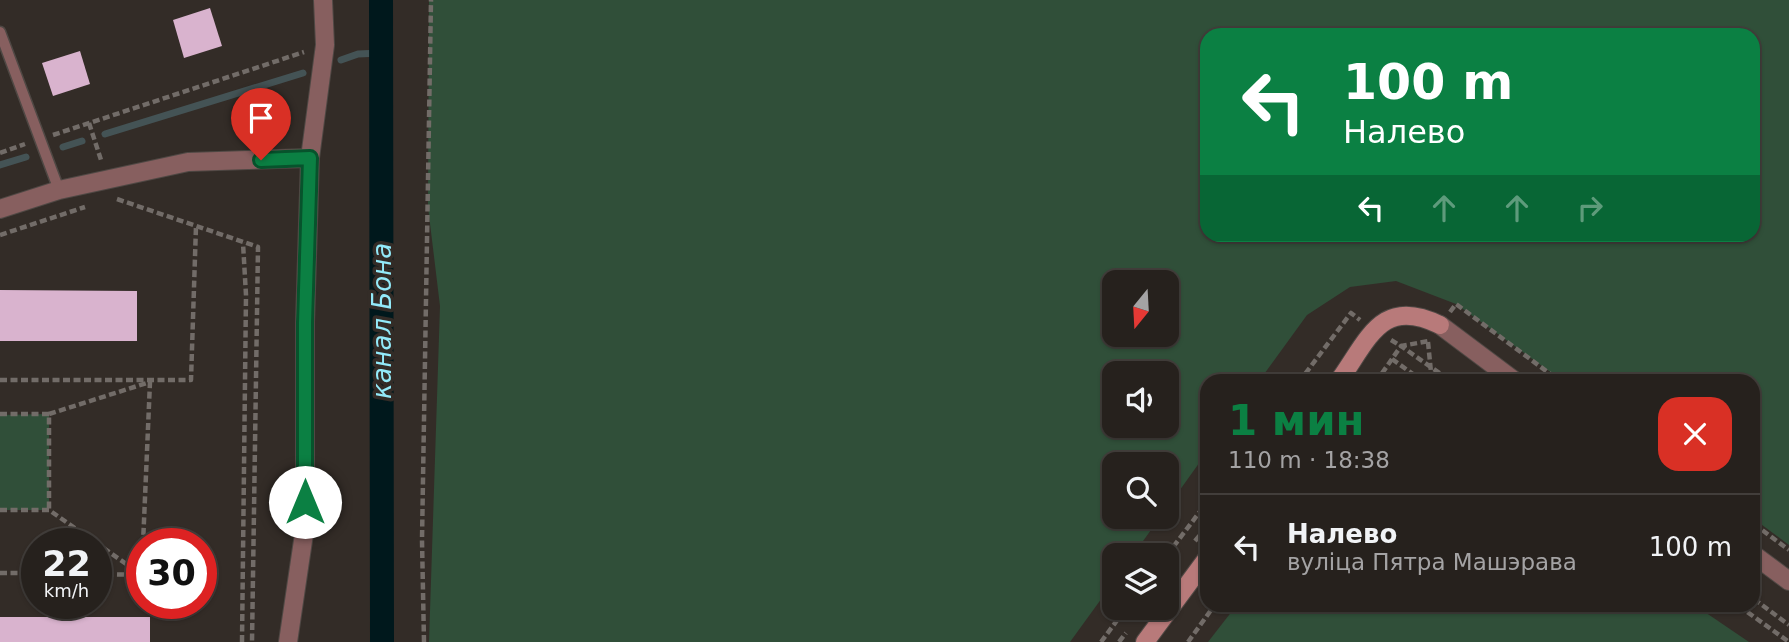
<!DOCTYPE html>
<html lang="ru">
<head>
<meta charset="utf-8">
<style>
  :root { --surface:#26211d; --page:#2e2926; --text:#f1f3f6; --muted:#a4a3a4; --line:#423e3b; --accent:#0b8043 }
  body { margin:0; font-family:"DejaVu Sans",sans-serif; background:var(--page); color:var(--text); height:100vh; display:flex; flex-direction:column; font-size:26px; white-space:nowrap }
  * { box-sizing:border-box; margin:0 }
  p { font-size:23px; color:var(--muted) }
  .icon { flex:none; width:38px; height:38px; fill:none; stroke:currentColor; stroke-width:2; stroke-linecap:round; stroke-linejoin:round }
  .map { position:relative; flex:1; overflow:hidden }
  .details { position:absolute; left:1200px; top:374px; width:560px; height:238px; display:flex; flex-direction:column; background:var(--surface); border-radius:21px; box-shadow:0 2px 5px #0004,0 0 0 2px var(--line) }
  .details>* { flex:none }
  .banner { position:absolute; left:1200px; top:28px; width:560px; height:214px; border-radius:21px; box-shadow:0 2px 5px #0004,0 0 0 2px var(--line); background:#0b8043; color:#fff; overflow:hidden }
  .needle { width:46px; rotate:198deg }
  .tools { position:absolute; left:1102px; top:270px; display:grid; gap:14px }
  .tools a { display:grid; place-items:center; width:77px; height:77px; border-radius:14px; background:var(--surface); box-shadow:0 2px 5px #0004,0 0 0 2px var(--line); font-size:35px }
  .speed { position:absolute; left:21px; top:528px; display:flex; gap:14px; font-size:35px; font-weight:700; text-align:center }
  .speed>* { display:grid; place-content:center; width:91px; height:91px; border-radius:50%; background:var(--surface); box-shadow:0 2px 5px #0004,0 0 0 2px var(--line); line-height:1 }
  .speed small { font-size:18px; font-weight:400 }
  .speed .limit { border:10px solid #d22; background:#fff; color:#111 }
  .pin { position:absolute; display:grid; place-items:center; width:60px; height:60px; color:#fff; margin:-72px -30px; border-radius:50% 50% 50% 0; rotate:-45deg; box-shadow:0 0 7px #0007 }
  .pin .icon { rotate:45deg }
  .me { position:absolute; width:77px; margin:-38px; rotate:0deg; stroke-linejoin:round; filter:drop-shadow(0 0 5px #0008) }
  .turn { display:flex; align-items:center; gap:24px; height:147px; padding:0 28px; font-size:32px }
  .turn .icon { width:91px; height:91px; stroke-width:2.5 }
  .turn b { display:block; font-size:49px; line-height:60px }
  .lanes { display:flex; align-items:center; height:66px; padding:0 28px; background:#0003; justify-content:center; gap:35px; direction:ltr }
  .lanes .off { opacity:.35 }
  .round { display:grid; place-items:center; flex:none; width:74px; height:74px; border-radius:21px; background:var(--page) }
  .summary { display:flex; align-items:center; justify-content:space-between; height:119px; padding:0 28px }
  h1 { font-size:42px; font-weight:600; line-height:52px; color:var(--accent) }
  ul { padding:0; list-style:none }
  li { display:flex; align-items:center; gap:21px; height:105px; padding:0 28px; border-top:2px solid var(--line) }
  li div { flex:1 }
  li b { display:block; font-size:26px }
  li em { font-style:normal }
  .map>svg:first-child { display:block }
  .green { fill:#304f39; fill-rule:evenodd }
  .lines { fill:none; stroke-linecap:round; stroke-linejoin:round }
  .stream { stroke:#445355; stroke-width:7 }
  .canal { stroke:#00181c; stroke-width:24 }
  .building { fill:#d9b3ce }
  .lane-casing { stroke:#4f4844; stroke-width:13 }
  .street-casing { stroke:#4f4844; stroke-width:20 }
  .secondary-casing { stroke:#4f4844; stroke-width:20 }
  .path { stroke:#726c68; stroke-width:4.5; stroke-dasharray:7 3.5; stroke-linecap:butt }
  .lane { stroke:#875f5f; stroke-width:10 }
  .street { stroke:#875f5f; stroke-width:18 }
  .secondary { stroke:#b87a7a; stroke-width:18 }
  .route-casing { stroke:#07532c; stroke-width:18 }
  .route { stroke:#0b8043; stroke-width:12 }
  .labels { text-anchor:middle; dominant-baseline:central; stroke-width:7; stroke-linejoin:round; paint-order:stroke }
  .water-label { font-size:26px; font-style:italic; fill:#93eaf9; stroke:#332c27 }
</style>
</head>
<body>
<div class="map">
<svg width="1789" height="642" viewBox="0 0 1789 642">
  <rect width="100%" height="100%" fill="#332c27"/>
  <!-- green -->
  <g class="green">
    <path d="M429,0H1789V545L1754,519V382L1563,381L1456,304L1396,281L1350,287L1307,315L1259,381L1208,382L1207,452L1167,508V464H1115V516H1161L1133,555H1115V580L1070,642H429L440,306L428,207ZM1208,35H1754V234H1208ZM1115,282H1167V334H1115ZM1115,373H1167V425H1115Z"/>
    <path d="M49,414V510H0V415Z"/>
    <path d="M1236,606H1696L1749,642H1208Z"/>
  </g>
  <g class="lines">
    <!-- stream -->
    <g class="stream">
      <path d="M341,60L358,54L381,53"/>
      <path d="M105,134L303,73"/>
      <path d="M63,147L82,141"/>
      <path d="M0,165L26,157"/>
    </g>
    <!-- canal -->
    <path class="canal" d="M381,0L382,642"/>
  </g>
  <!-- building -->
  <g class="building">
    <path d="M210,8L222,46L184,58L173,20Z"/>
    <path d="M80,51L90,84L53,96L42,63Z"/>
    <path d="M0,290L137,291V341H0Z"/>
    <rect x="0" y="617" width="150" height="25"/>
  </g>
  <g class="lines">
    <defs>
      <path id="lane" d="M0,32L59,190"/>
      <g id="street">
        <path d="M0,209L59,190L188,162L310,158"/>
        <path d="M1440,325L1516,382"/>
        <path d="M1754,555L1789,581"/>
        <path d="M288,642L305,527V323L310,158L325,45L323,0"/>
      </g>
      <g id="secondary">
        <path d="M1338,382C1369,339 1381,296 1440,325"/>
        <path d="M1145,642L1208,557"/>
      </g>
    </defs>
    <!-- lane casing -->
    <use href="#lane" class="lane-casing"/>
    <!-- street casing -->
    <use href="#street" class="street-casing"/>
    <!-- secondary casing -->
    <use href="#secondary" class="secondary-casing"/>
    <!-- path -->
    <g class="path">
      <path d="M89,123L102,163"/>
      <path d="M53,135L304,52"/>
      <path d="M0,153L25,144"/>
      <path d="M117,199L258,247L252,642"/>
      <path d="M0,235L85,207"/>
      <path d="M1450,312L1456,304L1561,382"/>
      <path d="M1391,340L1401,346L1429,341"/>
      <path d="M1428,342L1432,382"/>
      <path d="M1392,359L1424,382"/>
      <path d="M0,380H191L196,226"/>
      <path d="M1299,382L1351,313L1360,320"/>
      <path d="M1376,382L1401,346L1452,382"/>
      <path d="M0,414H49V510"/>
      <path d="M49,414L150,382L143,544"/>
      <path d="M0,510H49L142,575"/>
      <path d="M1754,524L1789,550"/>
      <path d="M1195,541L1208,525"/>
      <path d="M1167,555L1208,501"/>
      <path d="M0,573H37"/>
      <path d="M96,574L141,575"/>
      <path d="M1754,599L1789,625"/>
      <path d="M1739,606L1789,642"/>
      <path d="M242,642L246,295L243,243"/>
      <path d="M424,642L422,540L431,0"/>
      <path d="M1101,642L1127,607"/>
      <path d="M1119,642L1126,633"/>
      <path d="M1188,642L1214,606"/>
    </g>
    <!-- lane -->
    <use href="#lane" class="lane"/>
    <!-- street -->
    <use href="#street" class="street"/>
    <!-- secondary -->
    <use href="#secondary" class="secondary"/>
  </g>
  <g class="lines">
    <defs>
      <path id="route" d="M261,160L310,158L305,323V502"/>
    </defs>
    <!-- route casing -->
    <use href="#route" class="route-casing"/>
    <!-- route -->
    <use href="#route" class="route"/>
  </g>
  <g class="labels">
    <!-- water labels -->
    <g class="water-label">
      <text transform="translate(382 321) rotate(-90)">канал Бона</text>
    </g>
  </g>
</svg>
<div class="tools">
<a><svg class="needle" viewBox="-14 -14 28 28"><path d="M0-13l5 13h-10z" fill="#e53935"/><path d="M0 13l5-13h-10z" fill="#a4a3a4"/></svg></a>
<a><svg class="icon" aria-label="sound" viewBox="0 0 24 24"><path d="M4 9h4l5-4v14l-5-4H4zM17 9q2 3 0 6"/></svg></a>
<a><svg class="icon" aria-label="search" viewBox="0 0 24 24"><circle cx="10" cy="10" r="6"/><path d="M15 15l6 6"/></svg></a>
<a><svg class="icon" aria-label="layers" viewBox="0 0 24 24"><path d="M12 4l9 5-9 5-9-5zM3 14l9 5 9-5"/></svg></a>
</div>
<div class="speed"><div>22<small>km/h</small></div><div class="limit">30</div></div>
<div class="pin" style="left:261px;top:160px;background:#d93025"><svg class="icon" aria-label="arrive" viewBox="0 0 24 24"><path d="M6 21V4h12l-3 4 3 4H6"/></svg></div>
<svg class="me" style="left:305px;top:502px" viewBox="-20 -20 40 40"><circle r="19" fill="#fff"/><path d="M0-13L10 11 0 6-10 11z" fill="#0b8043"/></svg>
<div class="banner">
<div class="turn"><svg class="icon" aria-label="left" viewBox="0 0 24 24"><path d="M17 20v-9H6M10 6l-5 5 5 5"/></svg><div><b>100 m</b>Налево</div></div>
<div class="lanes"><svg class="icon" aria-label="left" viewBox="0 0 24 24"><path d="M17 20v-9H6M10 6l-5 5 5 5"/></svg><svg class="icon off" aria-label="ahead" viewBox="0 0 24 24"><path d="M12 20V5M6 11l6-6 6 6"/></svg><svg class="icon off" aria-label="ahead" viewBox="0 0 24 24"><path d="M12 20V5M6 11l6-6 6 6"/></svg><svg class="icon off" aria-label="right" viewBox="0 0 24 24"><path d="M7 20v-9h11M14 6l5 5-5 5"/></svg></div>
</div>
<section class="details">
<div class="summary"><div><h1>1 мин</h1><p>110 m · 18:38</p></div><a class="round" style="background:#d93025;color:#fff"><svg class="icon" aria-label="close" viewBox="0 0 24 24"><path d="M6 6l12 12M18 6L6 18"/></svg></a></div>
<ul>
<li><svg class="icon" aria-label="left" viewBox="0 0 24 24"><path d="M17 20v-9H6M10 6l-5 5 5 5"/></svg><div><b>Налево</b><p>вуліца Пятра Машэрава</p></div><em>100 m</em></li>
</ul>
</section>
</div>
</body>
</html>
